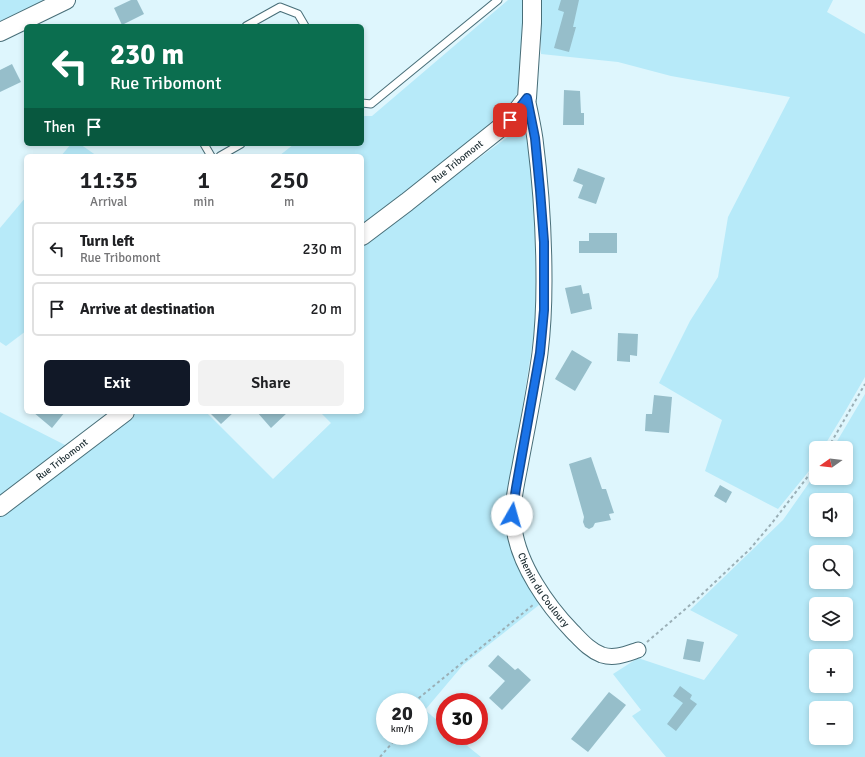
<!DOCTYPE html>
<html lang="en">
<head>
<meta charset="utf-8">
<style>
  :root { --surface:#fff; --page:#f2f2f2; --text:#202124; --muted:#757577; --line:#e0e0e0; --accent:#111827 }
  body { margin:0; font-family:Signika,sans-serif; background:var(--page); color:var(--text); height:100vh; display:flex; flex-direction:column; font-size:15px; white-space:nowrap }
  * { box-sizing:border-box; margin:0 }
  p { font-size:13px; color:var(--muted) }
  .icon { flex:none; width:22px; height:22px; fill:none; stroke:currentColor; stroke-width:2; stroke-linecap:round; stroke-linejoin:round }
  .map { position:relative; flex:1; overflow:hidden }
  .drawer { position:absolute; left:24px; top:154px; width:340px; height:260px; display:flex; flex-direction:column; background:var(--surface); border-radius:6px; box-shadow:0 2px 6px #0003 }
  .drawer>* { flex:none }
  .banner { position:absolute; left:24px; top:24px; width:340px; height:122px; border-radius:6px; box-shadow:0 2px 6px #0003; background:#0b6e4f; color:#fff; overflow:hidden }
  .needle { width:26px; rotate:256deg }
  .buttons { position:absolute; left:809px; top:441px; display:grid; gap:8px }
  .buttons a { display:grid; place-items:center; width:44px; height:44px; border-radius:6px; background:var(--surface); box-shadow:0 2px 6px #0003; font-size:20px }
  .speed { position:absolute; left:376px; top:693px; display:flex; gap:8px; font-size:20px; font-weight:700; text-align:center }
  .speed>* { display:grid; place-content:center; width:52px; height:52px; border-radius:50%; background:var(--surface); box-shadow:0 2px 6px #0003; line-height:1 }
  .speed small { font-size:10px; font-weight:400 }
  .speed .limit { border:6px solid #d22; background:#fff; color:#111 }
  .pin { position:absolute; display:grid; place-items:center; width:34px; height:34px; color:#fff; margin:-17px; border-radius:8px; box-shadow:0 2px 6px #0006 }
  .me { position:absolute; width:44px; margin:-22px; rotate:7deg; stroke-linejoin:round; filter:drop-shadow(0 0 3px #0008) }
  .turn { display:flex; align-items:center; gap:14px; height:84px; padding:0 20px; font-size:18px }
  .turn .icon { width:52px; height:52px; stroke-width:2.5 }
  .turn b { display:block; font-size:28px; line-height:34px }
  .then { display:flex; align-items:center; height:38px; padding:0 20px; background:#0003; gap:8px; font-size:15px }
  .eta { display:flex; justify-content:space-evenly; align-items:center; height:68px; text-align:center }
  .eta b { font-size:24px; font-weight:600; line-height:28px }
  .primary-button { display:flex; gap:8px; margin-top:auto; padding:8px 20px }
  .primary-button a { flex:1; height:46px; border-radius:6px; background:var(--accent); color:#fff; font-size:16px; font-weight:600; line-height:46px; text-align:center }
  .primary-button a+a { background:var(--page); color:var(--text) }
  ul { padding:0; list-style:none }
  li { display:flex; align-items:center; gap:12px; height:54px; margin:0 8px 6px; padding:0 12px; border:2px solid var(--line); border-radius:6px }
  li div { flex:1 }
  li b { display:block; font-size:15px }
  li em { font-style:normal }
  .map>svg:first-child { display:block }
  .green { fill:#b7eaf9; fill-rule:evenodd }
  .building { fill:#96beca }
  .lines { fill:none; stroke-linecap:round; stroke-linejoin:round }
  .service-casing { stroke:#486e78; stroke-width:9 }
  .minor-casing { stroke:#486e78; stroke-width:17 }
  .tertiary-casing { stroke:#486e78; stroke-width:20 }
  .path { stroke:#9aafb6; stroke-width:2; stroke-dasharray:3 3; stroke-linecap:butt }
  .service { stroke:#fff; stroke-width:7 }
  .minor { stroke:#fff; stroke-width:15 }
  .tertiary { stroke:#fff; stroke-width:18 }
  .route-casing { stroke:#114b97; stroke-width:10 }
  .route { stroke:#1a73e8; stroke-width:7 }
  .labels { text-anchor:middle; dominant-baseline:central; stroke-width:3; stroke-linejoin:round; paint-order:stroke }
  .street-label { font-size:10px; fill:#233338; stroke:#fefefe }
</style>
</head>
<body>
<div class="map">
<svg width="865" height="757" viewBox="0 0 865 757">
  <rect width="100%" height="100%" fill="#def6fd"/>
  <!-- green -->
  <g class="green">
    <path d="M0,0H51L0,25Z"/>
    <path d="M508,0H526L524,78L507,116L362,229V156H279L294,144H362V116H372Z"/>
    <path d="M541,0H833L827,12L865,34V377L843,415L823,448H816V460L809,471L778,509L705,471L722,420L659,383L690,321L718,277L728,217L790,97L671,76L618,62L541,54Z"/>
    <path d="M520,121L528,125L535,213L536,321L510,487L524,575L539,605L463,665L425,710L445,727V736H455L481,757H0V516L136,412H206L273,479L331,423L320,412H362V244L509,136ZM385,702H419V736H385Z"/>
    <path d="M71,144H80L97,156H61Z"/>
    <path d="M26,197V331L6,346L0,342V228Z"/>
    <path d="M865,394V757H666L632,716L641,710L613,674L638,658L704,680L738,635L690,610L783,520L816,473V478H846V448H833ZM816,500H846V530H816ZM816,552H846V582H816ZM816,604H846V634H816ZM816,656H846V686H816ZM816,708H846V738H816Z"/>
    <path d="M0,412L71,448L0,499Z"/>
  </g>
  <!-- building -->
  <g class="building">
    <path d="M131,0H137L144,14L122,25L114,8Z"/>
    <path d="M561,0H579L573,27H576L569,52L554,48L564,12L558,10Z"/>
    <path d="M12,64L21,82L0,92V70Z"/>
    <path d="M564,90L580,91L581,113H584V125H563Z"/>
    <path d="M578,168L605,178L596,204L578,198L583,185L573,181Z"/>
    <path d="M589,233H617V253H579V241H589Z"/>
    <path d="M581,285L583,294L589,293L592,309L571,314L565,288Z"/>
    <path d="M618,333L638,334L637,356L630,355V362L617,361Z"/>
    <path d="M572,350L592,362L575,391L555,379Z"/>
    <path d="M654,395L672,397L669,433L645,431L646,414H652Z"/>
    <path d="M33,412H65L52,428Z"/>
    <path d="M209,412H234L221,424Z"/>
    <path d="M257,412H288L271,428Z"/>
    <path d="M591,457L602,489H606L614,513L609,514L611,520L595,523L593,527L589,529L585,527L583,522L584,517L569,464Z"/>
    <path d="M720,485L732,492L726,503L714,496Z"/>
    <path d="M687,639L704,642L700,662L683,659Z"/>
    <path d="M498,655L515,670L518,668L531,680L502,710L489,698L505,681L488,666Z"/>
    <path d="M680,686L692,695L690,699L697,704L676,731L667,724L683,703L673,696Z"/>
    <path d="M609,692L626,705L588,752L571,739Z"/>
  </g>
  <g class="lines">
    <defs>
      <g id="service">
        <path d="M246,26L280,7L298,14L305,26"/>
        <path d="M362,103L371,104L498,0"/>
        <path d="M204,144L211,156"/>
        <path d="M220,156L241,144"/>
      </g>
      <g id="minor">
        <path id="s1" d="M527,98C530,112 533,125 535,139C541,186 544,233 544,281C544,305 543,329 540,353C535,391 527,428 520,466C516,486 511,508 514,528C519,565 547,605 572,631C581,640 589,650 602,655C615,659 626,654 638,650"/>
      </g>
      <g id="tertiary">
        <path d="M0,32L66,0"/>
        <path id="s2" d="M362,236L407,202L510,120L527,98L532,23V0"/>
        <path id="s3" d="M0,507L125,412"/>
      </g>
    </defs>
    <!-- service casing -->
    <use href="#service" class="service-casing"/>
    <!-- minor casing -->
    <use href="#minor" class="minor-casing"/>
    <!-- tertiary casing -->
    <use href="#tertiary" class="tertiary-casing"/>
    <!-- path -->
    <g class="path">
      <path d="M828,448L865,384"/>
      <path d="M647,642L697,599L750,549L772,523L816,466"/>
      <path d="M414,702L533,605"/>
      <path d="M380,757L393,742L396,736"/>
    </g>
    <!-- service -->
    <use href="#service" class="service"/>
    <!-- minor -->
    <use href="#minor" class="minor"/>
    <!-- tertiary -->
    <use href="#tertiary" class="tertiary"/>
  </g>
  <g class="lines">
    <defs>
      <path id="route" d="M510,120L527,98L535,138L540,190L544,242V310L540,353L516,488L512,515"/>
    </defs>
    <!-- route casing -->
    <use href="#route" class="route-casing"/>
    <!-- route -->
    <use href="#route" class="route"/>
  </g>
  <g class="labels">
    <!-- street labels -->
    <g class="street-label">
      <text stroke="none"><textPath href="#s2" startOffset="121">Rue Tribomont</textPath></text>
      <text stroke="none"><textPath href="#s3" startOffset="78">Rue Tribomont</textPath></text>
      <text stroke="none"><textPath href="#s1" startOffset="503">Chemin du Couloury</textPath></text>
    </g>
  </g>
</svg>
<div class="buttons">
<a><svg class="needle" viewBox="-14 -14 28 28"><path d="M0-13l5 13h-10z" fill="#e53935"/><path d="M0 13l5-13h-10z" fill="#757577"/></svg></a>
<a><svg class="icon" aria-label="sound" viewBox="0 0 24 24"><path d="M4 9h4l5-4v14l-5-4H4zM17 9q2 3 0 6"/></svg></a>
<a><svg class="icon" aria-label="search" viewBox="0 0 24 24"><circle cx="10" cy="10" r="6"/><path d="M15 15l6 6"/></svg></a>
<a><svg class="icon" aria-label="layers" viewBox="0 0 24 24"><path d="M12 4l9 5-9 5-9-5zM3 14l9 5 9-5"/></svg></a>
<a>+</a>
<a>−</a>
</div>
<div class="speed"><div>20<small>km/h</small></div><div class="limit">30</div></div>
<div class="pin" style="left:510px;top:120px;background:#d93025"><svg class="icon" aria-label="arrive" viewBox="0 0 24 24"><path d="M6 21V4h12l-3 4 3 4H6"/></svg></div>
<svg class="me" style="left:512px;top:515px" viewBox="-20 -20 40 40"><circle r="19" fill="#fff"/><path d="M0-13L10 11 0 6-10 11z" fill="#1a73e8"/></svg>
<div class="banner">
<div class="turn"><svg class="icon" aria-label="left" viewBox="0 0 24 24"><path d="M17 20v-9H6M10 6l-5 5 5 5"/></svg><div><b>230 m</b>Rue Tribomont</div></div>
<div class="then">Then<svg class="icon" aria-label="arrive" viewBox="0 0 24 24"><path d="M6 21V4h12l-3 4 3 4H6"/></svg></div>
</div>
<section class="drawer">
<div class="eta">
<div><b>11:35</b><p>Arrival</p></div>
<div><b>1</b><p>min</p></div>
<div><b>250</b><p>m</p></div>
</div>
<ul>
<li><svg class="icon" aria-label="left" viewBox="0 0 24 24"><path d="M17 20v-9H6M10 6l-5 5 5 5"/></svg><div><b>Turn left</b><p>Rue Tribomont</p></div><em>230 m</em></li>
<li><svg class="icon" aria-label="arrive" viewBox="0 0 24 24"><path d="M6 21V4h12l-3 4 3 4H6"/></svg><div><b>Arrive at destination</b></div><em>20 m</em></li>
</ul>
<div class="primary-button"><a>Exit</a><a>Share</a></div>
</section>
</div>
</body>
</html>
